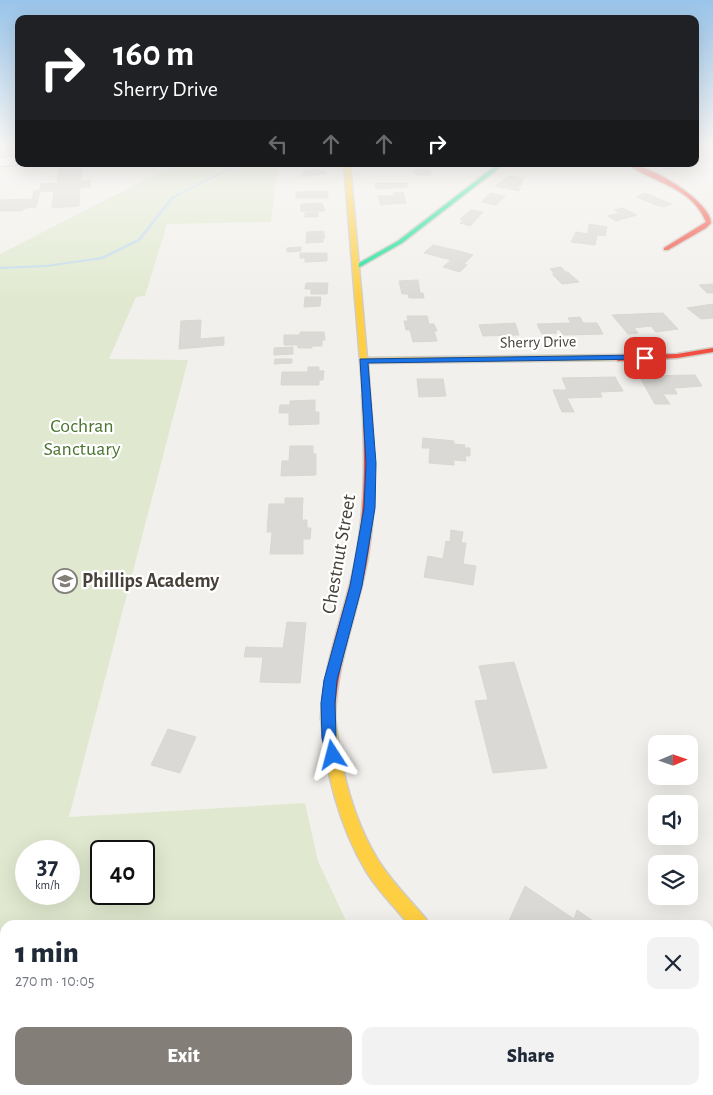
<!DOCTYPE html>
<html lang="en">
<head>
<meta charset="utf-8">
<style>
  :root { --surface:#fff; --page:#f2f2f3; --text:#1f2937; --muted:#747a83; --accent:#837e78 }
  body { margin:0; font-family:"Alegreya Sans",sans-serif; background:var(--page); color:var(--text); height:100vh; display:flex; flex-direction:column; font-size:19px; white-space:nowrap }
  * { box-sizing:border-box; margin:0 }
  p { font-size:16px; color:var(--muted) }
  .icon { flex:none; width:28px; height:28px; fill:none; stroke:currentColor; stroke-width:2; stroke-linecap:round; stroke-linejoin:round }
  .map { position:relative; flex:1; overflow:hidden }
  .side { position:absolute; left:0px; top:920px; width:714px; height:175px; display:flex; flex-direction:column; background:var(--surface); border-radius:15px 15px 0 0; box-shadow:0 5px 20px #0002 }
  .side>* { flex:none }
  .top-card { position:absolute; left:15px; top:15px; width:684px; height:152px; border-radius:10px; box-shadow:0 5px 20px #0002; background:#202124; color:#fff; overflow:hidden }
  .needle { width:32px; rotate:88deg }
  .fabs { position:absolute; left:648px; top:735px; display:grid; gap:10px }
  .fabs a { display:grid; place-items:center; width:50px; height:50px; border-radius:10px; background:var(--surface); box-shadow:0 5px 20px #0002; font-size:25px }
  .speed { position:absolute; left:15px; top:840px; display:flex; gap:10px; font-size:25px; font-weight:700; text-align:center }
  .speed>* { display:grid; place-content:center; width:65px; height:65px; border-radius:50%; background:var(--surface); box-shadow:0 5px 20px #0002; line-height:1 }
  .speed small { font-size:12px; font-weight:400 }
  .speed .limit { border:2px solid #111; border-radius:8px; background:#fff; color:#111 }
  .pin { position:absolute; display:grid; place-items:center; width:42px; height:42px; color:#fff; margin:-21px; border-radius:10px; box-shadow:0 2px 8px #0006 }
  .me { position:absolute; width:55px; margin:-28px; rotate:351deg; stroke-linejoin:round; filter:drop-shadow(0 0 4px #0008) }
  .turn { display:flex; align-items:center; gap:18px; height:105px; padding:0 15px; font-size:22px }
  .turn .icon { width:65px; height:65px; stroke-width:2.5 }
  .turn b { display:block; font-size:35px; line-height:42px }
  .lanes { display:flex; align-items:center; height:48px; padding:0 15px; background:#0003; justify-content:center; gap:25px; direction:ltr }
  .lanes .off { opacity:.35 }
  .round { display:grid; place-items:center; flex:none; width:52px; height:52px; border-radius:10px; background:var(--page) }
  .head { display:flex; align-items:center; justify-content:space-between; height:85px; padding:0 15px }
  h1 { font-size:30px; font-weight:800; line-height:38px }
  .primary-button { display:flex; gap:10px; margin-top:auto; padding:10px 15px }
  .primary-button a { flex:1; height:58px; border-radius:10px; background:var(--accent); color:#fff; font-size:20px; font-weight:800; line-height:58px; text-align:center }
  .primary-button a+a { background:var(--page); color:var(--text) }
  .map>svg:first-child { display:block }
  .green { fill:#e0e9cf; fill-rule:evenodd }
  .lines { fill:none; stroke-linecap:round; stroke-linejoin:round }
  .stream { fill:#c2dbeb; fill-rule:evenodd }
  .building { fill:#dbd9d5; stroke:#dad7d2 }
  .street-casing { stroke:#d0ceca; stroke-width:3 }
  .fast-casing { stroke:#d0ccc4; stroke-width:3 }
  .slow-casing { stroke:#d0ccc4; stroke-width:3 }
  .jam-casing { stroke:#d0ccc4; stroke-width:3 }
  .street { fill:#fdfdfc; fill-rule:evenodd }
  .fast { fill:#16e098; fill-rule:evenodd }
  .slow { fill:#ffcf43; fill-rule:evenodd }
  .jam { fill:#f24e42; fill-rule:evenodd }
  .route { fill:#1a73e8; stroke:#114b97 }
  .labels { text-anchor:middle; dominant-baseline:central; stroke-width:4.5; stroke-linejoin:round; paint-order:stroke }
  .far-street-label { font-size:16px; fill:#474139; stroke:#fff }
  .park-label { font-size:20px; fill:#4c7431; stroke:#fff }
  .street-label { font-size:20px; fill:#474139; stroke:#fff }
  .poi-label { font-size:20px; font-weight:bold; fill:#474139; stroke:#fff; text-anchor:start }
</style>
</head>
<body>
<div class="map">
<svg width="713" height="1095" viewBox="0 0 713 1095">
  <rect width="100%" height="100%" fill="#f2f0ec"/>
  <!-- green -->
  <path class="green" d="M176,164H278L271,222L167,224L145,296L136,297L109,359L188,360L69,817L305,803L318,861L348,925H5V1090H502L508,1095H0V254ZM26,851H69V894H26ZM101,851H144V894H101Z"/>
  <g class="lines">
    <!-- stream -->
    <path class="stream" d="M236,164H240L173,199L140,241L103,259L46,267L0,269V267L46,265L101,257L138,239L171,197Z"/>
  </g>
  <!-- building -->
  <g class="building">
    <path d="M6,147H19V151L8,153Z"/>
    <path d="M655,164H670L677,168L665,169Z"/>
    <path d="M82,166L81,181L90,180V187L80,188L79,206L52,208L54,191L40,192L36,207L25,208L22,211H0V200L32,199L34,191L40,190L41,184L57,183L59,168Z"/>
    <path d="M307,169L325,171V174L303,176L304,171Z"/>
    <path d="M429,169L432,175H416L413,170Z"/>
    <path d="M510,176L524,179L520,182L523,183L518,188L520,189L519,191L495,186Z"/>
    <path d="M375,183H407L408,187L376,189Z"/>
    <path d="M328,191V198H296V192Z"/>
    <path d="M403,192L406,203L381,205L378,196H394V193Z"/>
    <path d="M490,193L505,196L496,205L482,202Z"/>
    <path d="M644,193L655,196L654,197L672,204L662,207L636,197Z"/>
    <path d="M322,203L325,211H301V204Z"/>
    <path d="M622,208L637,215L616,221L607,216L620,213L614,210Z"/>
    <path d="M471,210L483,212L470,226L460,223L463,220L460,219L467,213H472L468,212Z"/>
    <path d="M318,212V217H305V213Z"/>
    <path d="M589,224L607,227L605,236L597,235L595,245L571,242L576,232L588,234Z"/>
    <path d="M323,231L325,238H323V242L306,243L307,232Z"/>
    <path d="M433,245L463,252L473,255L464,264L467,265L460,272L443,267L451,260L424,253Z"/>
    <path d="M301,247V251L287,252V248Z"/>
    <path d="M300,253H327V261L305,262V258H300Z"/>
    <path d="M561,267L566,272H568L579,282L562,284L552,274H555L550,269Z"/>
    <path d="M418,280L420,293H423L424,298H409L408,294H402L399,281Z"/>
    <path d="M306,283H328L327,294H311V289H305Z"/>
    <path d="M713,284V293H707L699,285Z"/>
    <path d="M305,297H321L320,306L304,307Z"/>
    <path d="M713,304V318L701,319L687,308Z"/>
    <path d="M663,313L678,329L656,332L651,326L634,328L638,333L628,334L612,315Z"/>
    <path d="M407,316H427L429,324H434L437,331H434L437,341L413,342L410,330H406L404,321H408Z"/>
    <path d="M580,317L583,323H597L603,334L563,335L560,330H555L557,333L542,334L537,324L571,323L568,318Z"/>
    <path d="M201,320L200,339L224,337V345L179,349L181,321Z"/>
    <path d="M515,323L519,335L483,336L479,325Z"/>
    <path d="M300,332H324L325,340H322V346H312V348H298V345H284V335H300Z"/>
    <path d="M293,347V354L274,355V348Z"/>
    <path d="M275,359H292V363L274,364Z"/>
    <path d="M308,367H319V371H324L323,380H319V385H281L282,372H308Z"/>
    <path d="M695,375L702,386L674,388L677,394H663L670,404H655L639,376Z"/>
    <path d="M615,377L623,391L600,392L602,397L567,398L574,412H562L553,390H567L562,378Z"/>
    <path d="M417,379H443L446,396L419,397Z"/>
    <path d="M315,400V412H319V424L289,425V413H279L280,405H290V401Z"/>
    <path d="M423,438L454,441V444L465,445L464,448H470V456H465L466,461L454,460V465L429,463L430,448H422Z"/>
    <path d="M290,446H313V454H316V475L281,476L282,461H289Z"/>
    <path d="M285,498H303L302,520H307V528H311L310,539H303V554H270L272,532H267L269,504H285Z"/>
    <path d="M451,530L463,532L461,543H466L463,564L476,566L473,585L424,577L428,556L443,559L446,541L450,542Z"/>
    <path d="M287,622L306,623L300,683L260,682L263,657H244L246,647L283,648Z"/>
    <path d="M514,662L547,768L493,773L475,701L488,700L479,666Z"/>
    <path d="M168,729L196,737L180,773L151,765Z"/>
    <path d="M525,886L574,919L577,910L599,925H507Z"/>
    <path d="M712,1004L713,1005V1066L709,1064Z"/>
  </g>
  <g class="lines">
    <defs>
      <path id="street" d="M19,156V164L0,166V158Z"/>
      <g id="fast">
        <path d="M498,164H504L402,243L358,268H354V266L398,241Z"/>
        <path d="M610,1090H635L637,1095H612Z"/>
      </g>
      <g id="slow">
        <path d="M344,164H350L367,358L618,355L622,358L621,360L368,363L370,395L369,397H363Z"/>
        <path d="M328,712L333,713L335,718C340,766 352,818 378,860C391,881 410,900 426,919L429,925H409C395,907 378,891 366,871C339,826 325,770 321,718L323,713Z"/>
      </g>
      <g id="jam">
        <path d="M627,164C647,163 711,201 711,223L706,228L668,250H664V248L706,222C692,187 654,183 627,164Z"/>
        <path d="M713,348V352L677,358L618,361L614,358L618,355L677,354Z"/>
        <path d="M366,392L370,395C375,451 377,507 367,562C357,615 336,664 335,718L333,723L328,724L323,723L321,718C323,664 344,615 355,562C366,507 365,451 362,395Z"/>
      </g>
    </defs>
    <!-- street casing -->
    <use href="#street" class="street-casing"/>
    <!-- fast casing -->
    <use href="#fast" class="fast-casing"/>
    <!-- slow casing -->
    <use href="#slow" class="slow-casing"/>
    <!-- jam casing -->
    <use href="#jam" class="jam-casing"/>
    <!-- street -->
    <use href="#street" class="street"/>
    <!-- fast -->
    <use href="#fast" class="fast"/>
    <!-- slow -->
    <use href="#slow" class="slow"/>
    <!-- jam -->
    <use href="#jam" class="jam"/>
  </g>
  <!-- sky -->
  <linearGradient id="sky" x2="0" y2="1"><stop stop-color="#99c4e9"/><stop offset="0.49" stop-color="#f9f8f6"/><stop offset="1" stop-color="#f9f8f6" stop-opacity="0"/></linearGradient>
  <rect width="713" height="300" fill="url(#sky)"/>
  <!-- route -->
  <path class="route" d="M645,355L649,358L648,359L368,363L376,463L375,508L362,586L337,680L335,703L336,738L340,755L338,760L333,762L328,760L322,738L321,703L324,680L350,586L364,508L366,463L360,359Z"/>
  <!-- icons -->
  <defs>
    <symbol id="school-ring" viewBox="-11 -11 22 22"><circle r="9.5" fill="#fff" stroke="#837e78" stroke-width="1.5"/><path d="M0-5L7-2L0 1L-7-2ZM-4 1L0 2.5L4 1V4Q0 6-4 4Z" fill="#837e78"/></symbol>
  </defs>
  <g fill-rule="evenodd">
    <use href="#school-ring" x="51" y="567" width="28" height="28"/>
  </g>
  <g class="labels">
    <!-- far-street labels -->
    <g class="far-street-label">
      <text transform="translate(538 342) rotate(-1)">Sherry Drive</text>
    </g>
    <!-- park labels -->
    <g class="park-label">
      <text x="82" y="426">Cochran<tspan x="82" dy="23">Sanctuary</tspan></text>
    </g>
    <!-- street labels -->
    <g class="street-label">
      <text transform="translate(339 554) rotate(-80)">Chestnut Street</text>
    </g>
    <!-- poi labels -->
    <g class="poi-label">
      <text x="82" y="581">Phillips Academy</text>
    </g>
  </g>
</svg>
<div class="fabs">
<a><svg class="needle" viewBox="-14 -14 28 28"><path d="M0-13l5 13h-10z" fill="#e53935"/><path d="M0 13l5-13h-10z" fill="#747a83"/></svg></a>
<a><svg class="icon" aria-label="sound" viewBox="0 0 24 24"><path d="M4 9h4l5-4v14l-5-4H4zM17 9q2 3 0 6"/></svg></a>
<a><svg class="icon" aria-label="layers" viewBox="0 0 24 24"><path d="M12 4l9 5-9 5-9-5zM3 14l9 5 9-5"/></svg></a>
</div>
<div class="speed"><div>37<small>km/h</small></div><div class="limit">40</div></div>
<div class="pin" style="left:645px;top:358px;background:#d93025"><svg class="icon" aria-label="arrive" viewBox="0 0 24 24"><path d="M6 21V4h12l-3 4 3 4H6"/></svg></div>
<svg class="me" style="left:333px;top:755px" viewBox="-20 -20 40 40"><path d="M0-17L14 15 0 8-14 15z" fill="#1a73e8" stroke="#fff" stroke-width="4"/></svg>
<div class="top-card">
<div class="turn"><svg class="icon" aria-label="right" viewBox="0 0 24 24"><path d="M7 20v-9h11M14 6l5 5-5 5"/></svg><div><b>160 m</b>Sherry Drive</div></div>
<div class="lanes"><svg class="icon off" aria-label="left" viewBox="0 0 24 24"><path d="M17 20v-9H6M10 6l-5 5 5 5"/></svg><svg class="icon off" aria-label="ahead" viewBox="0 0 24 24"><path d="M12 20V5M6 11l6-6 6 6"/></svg><svg class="icon off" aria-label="ahead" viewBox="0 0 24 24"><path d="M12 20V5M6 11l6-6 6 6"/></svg><svg class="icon" aria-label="right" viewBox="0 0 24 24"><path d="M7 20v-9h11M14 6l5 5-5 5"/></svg></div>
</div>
<section class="side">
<div class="head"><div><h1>1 min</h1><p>270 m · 10:05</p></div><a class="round"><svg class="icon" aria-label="close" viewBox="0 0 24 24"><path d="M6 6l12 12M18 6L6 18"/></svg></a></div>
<div class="primary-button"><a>Exit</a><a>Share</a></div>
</section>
</div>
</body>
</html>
